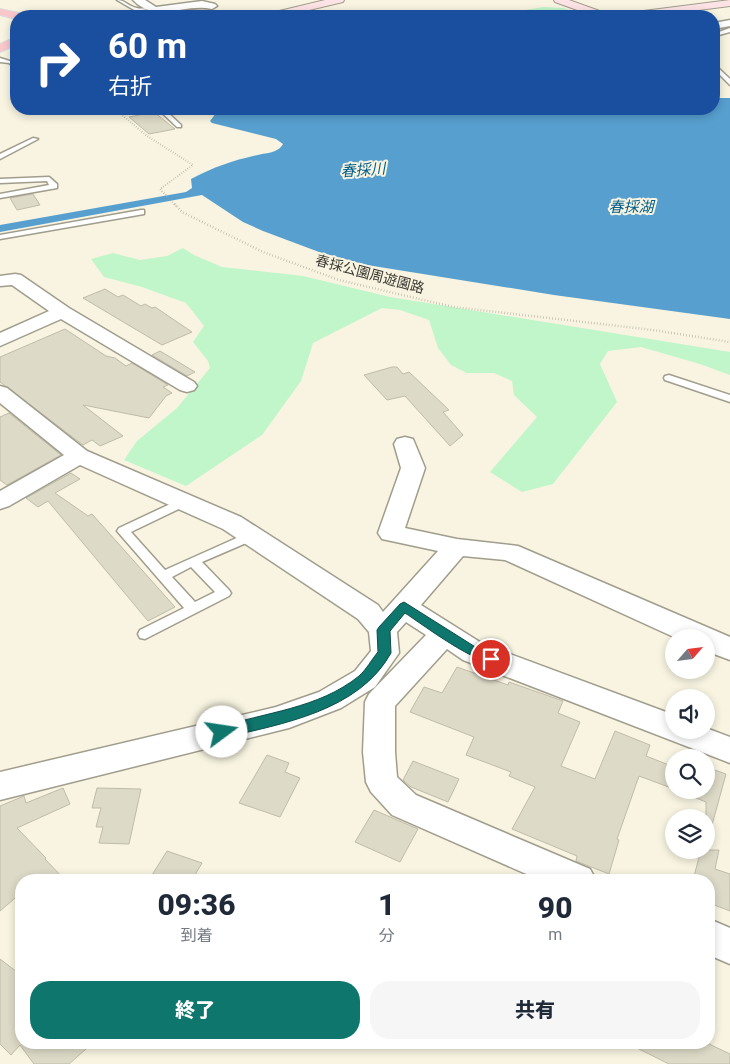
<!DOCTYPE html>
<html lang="ja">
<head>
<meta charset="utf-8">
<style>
  :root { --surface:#fff; --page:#f6f6f7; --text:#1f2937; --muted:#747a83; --accent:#0f766e }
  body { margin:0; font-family:Roboto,"Noto Sans JP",sans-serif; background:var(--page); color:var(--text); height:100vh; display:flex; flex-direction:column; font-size:19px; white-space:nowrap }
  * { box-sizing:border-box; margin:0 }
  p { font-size:16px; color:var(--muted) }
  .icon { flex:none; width:28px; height:28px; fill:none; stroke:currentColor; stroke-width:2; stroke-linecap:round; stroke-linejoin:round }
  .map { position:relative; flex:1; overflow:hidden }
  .sheet { position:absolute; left:15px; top:874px; width:700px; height:175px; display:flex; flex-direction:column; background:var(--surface); border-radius:20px; box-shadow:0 2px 8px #0003 }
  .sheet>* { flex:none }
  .hud { position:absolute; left:10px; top:10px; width:710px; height:105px; border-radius:20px; box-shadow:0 2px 8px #0003; background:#1a4fa0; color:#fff; overflow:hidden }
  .needle { width:32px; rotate:62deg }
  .tools { position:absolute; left:665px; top:629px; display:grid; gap:10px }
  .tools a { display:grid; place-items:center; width:50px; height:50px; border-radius:50%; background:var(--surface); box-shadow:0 2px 8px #0003; font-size:25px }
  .pin { position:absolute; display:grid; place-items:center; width:42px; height:42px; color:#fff; margin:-21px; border:2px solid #fff; border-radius:50%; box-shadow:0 1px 5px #0007 }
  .me { position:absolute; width:55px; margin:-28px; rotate:76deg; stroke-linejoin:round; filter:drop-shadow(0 0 4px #0008) }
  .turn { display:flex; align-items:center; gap:18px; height:105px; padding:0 15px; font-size:22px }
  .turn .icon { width:65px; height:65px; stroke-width:2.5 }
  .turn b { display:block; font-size:35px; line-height:42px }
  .eta { display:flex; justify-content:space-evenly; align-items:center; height:85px; text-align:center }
  .eta b { font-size:30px; font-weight:800; line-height:35px }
  .primary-button { display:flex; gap:10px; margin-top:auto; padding:10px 15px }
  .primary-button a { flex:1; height:58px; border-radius:20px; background:var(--accent); color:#fff; font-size:20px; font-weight:800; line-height:58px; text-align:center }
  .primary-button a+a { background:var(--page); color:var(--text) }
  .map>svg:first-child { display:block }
  .green { fill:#c0f6c9 }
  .water { fill:#579fcf }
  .building { fill:#dddac7; stroke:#c0bcaa }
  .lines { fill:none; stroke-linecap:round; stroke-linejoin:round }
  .lane-casing { stroke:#a19d8c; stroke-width:3 }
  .street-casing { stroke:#a19d8c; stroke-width:3 }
  .secondary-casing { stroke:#a19d8c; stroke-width:2 }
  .primary-casing { stroke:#dcdbda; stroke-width:2 }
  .path-far1 { stroke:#a3a092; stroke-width:2; stroke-dasharray:0.5 2; stroke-linecap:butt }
  .path { stroke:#a3a092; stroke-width:2.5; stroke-dasharray:0.5 2.5; stroke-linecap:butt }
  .lane { fill:#fff; fill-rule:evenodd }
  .street { fill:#fff; fill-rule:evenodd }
  .secondary { fill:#fde3e5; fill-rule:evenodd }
  .primary { fill:#fac8cb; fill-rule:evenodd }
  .route { fill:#0f766e; stroke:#0a4d48 }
  .labels { text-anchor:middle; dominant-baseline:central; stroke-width:4; stroke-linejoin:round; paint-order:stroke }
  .far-street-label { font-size:14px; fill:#3a3931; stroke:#f8f4e1 }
  .far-water-label { font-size:15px; font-style:italic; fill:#005e8b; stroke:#f8f4e1 }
</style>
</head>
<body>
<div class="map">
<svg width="730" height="1064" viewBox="0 0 730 1064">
  <rect width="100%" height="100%" fill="#f8f4e1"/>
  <!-- green -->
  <g class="green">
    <path d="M543,7L563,8L583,16H490Z"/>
    <path d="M183,248L194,255L222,267L303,276L390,297L730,352V375L700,364L641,347L608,351L600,364L617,402L553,484L522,492L490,472L537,417L514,395L512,381L494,373H467L451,365L438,348L429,320L400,310L382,308L313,343L301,381L262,435L186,486L124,460L137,441L177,408L210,368L208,361L193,342L204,326L186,303L142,287L104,277L91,259L113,253L140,260L167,256Z"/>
  </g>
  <!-- water -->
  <path class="water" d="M714,98H730V319L554,295L367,265L319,252L263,231L243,222L202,195L0,232V225L186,192L192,188L191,179C216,166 235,160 262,154C271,153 279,151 283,144L276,139L212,123L210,121L219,109H714Z"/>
  <!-- building -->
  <g class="building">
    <path d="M154,112L175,129L149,134L129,117Z"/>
    <path d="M33,194L40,205L17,210L10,198Z"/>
    <path d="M105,289L118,297L123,295L141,306L145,304L152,308L155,307L192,332L162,345L83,298Z"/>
    <path d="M65,329L106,356L115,358L126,366L132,363L168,385L163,387L172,393L166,396L149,418L83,405L123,436L100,446L92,440L83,445L0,382V357Z"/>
    <path d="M160,351L195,372L187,376L152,355Z"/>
    <path d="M392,367H397L403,374L409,372L449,410L443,412L463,435L450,446L405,396L387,400L364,375Z"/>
    <path d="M9,413L61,455L7,485L0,480V417Z"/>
    <path d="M71,473L80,479L55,493L88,516L92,514L175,607L148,621L48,501L38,507L26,498Z"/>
    <path d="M457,667L508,685L509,682L563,701L558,713L580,722L561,766L595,779L615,731L650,745L646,756L674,767V789L639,776L617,839L619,840L609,874L576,861L577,856L512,829L535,787L509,776L511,772L466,755L474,737L410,712L424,687L442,693Z"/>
    <path d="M267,755L289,763L285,772L300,778L280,817L239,803Z"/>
    <path d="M413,761L459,779L448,802L411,787L403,780Z"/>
    <path d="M706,767L726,774L712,825L706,824V802L676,790H706Z"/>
    <path d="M63,788L70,804L17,828L46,858L45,859L65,880H21V893L0,911V806L24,796L26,803Z"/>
    <path d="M97,788L141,789L129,844L99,843L103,827H96L101,808H92Z"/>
    <path d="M374,810L418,829L400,862L355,842Z"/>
    <path d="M701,850H719L715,869L730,874V911L709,903V880H693Z"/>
    <path d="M167,851L202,863L192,880H165L152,875Z"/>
    <path d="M0,959L21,975V1042H94L69,1064H34L20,1045L11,1055L0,1044Z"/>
    <path d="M625,1042H705L730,1054V1064H669Z"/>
  </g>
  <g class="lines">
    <defs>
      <g id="lane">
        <path d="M117,0C125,0 129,7 137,8C143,10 149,6 154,8L136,11Z"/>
        <path d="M730,28V32L719,35L716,33Z"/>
        <path d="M0,58L16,63V68L9,63L0,62Z"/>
        <path d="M714,64L730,79V85L714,69Z"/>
        <path d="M158,109H164L181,125V127H177Z"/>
        <path d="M33,138L38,139L0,159V154Z"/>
        <path d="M49,177L57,184V188L0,198V194L49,185L47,181L0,183V179Z"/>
        <path d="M141,210H144V214L0,239V235Z"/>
        <path d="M669,375L730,395V402L665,380L664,378L665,376Z"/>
        <path d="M183,498L189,502L187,505L131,532L165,570L250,532L254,531L260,535L258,538L202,562L229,590L231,593L229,596L145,639L140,638L138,634L140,630L184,608L117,531L119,528ZM191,567L215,592L195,602L172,577Z"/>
      </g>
      <g id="street">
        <path d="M133,0H145L156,7L202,1L215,4L217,6L212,9C184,3 156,24 133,0Z"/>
        <path d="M730,20V26L714,29V23Z"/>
        <path d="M15,274L21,275L69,308L194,382L197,386L194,390L187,392L180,390L61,319L0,346V333L49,311L12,285L0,286V276Z"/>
        <path d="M0,386L7,388L87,451L241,517L378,605L383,612L438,551L382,539L378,533L401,468L394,444L397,439L405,437L413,439L425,468L405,528L457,539L518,546L730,637V660L706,651V638H676L505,560L463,556L421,605L483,644L674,715V730H706V728L730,737V763L463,660L447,649L395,706V752L397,777L416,795L590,869L596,880H540L392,815L371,792L366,782L363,752L365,702L369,694L426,635L406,622L397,632L399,653L375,687L341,708L289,728L0,800V772L276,707L319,692L355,671L371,651L369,632L358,619L223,529L80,465L9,506L0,509V491L64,455L0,403Z"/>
        <path d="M709,919L730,928V964L709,955Z"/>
      </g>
      <g id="secondary">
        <path d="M325,0H344L343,2L284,16H265L267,14Z"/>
        <path d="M554,0H569L608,14L610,16H594L555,2Z"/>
        <path d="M730,0V6L652,16H622L628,13Z"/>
      </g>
      <g id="primary">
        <path d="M0,9L23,14L25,16H16V19L0,15Z"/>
        <path d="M16,37V45L0,52V44Z"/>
      </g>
    </defs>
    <!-- lane casing -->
    <use href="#lane" class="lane-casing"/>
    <!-- street casing -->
    <use href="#street" class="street-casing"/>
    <!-- secondary casing -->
    <use href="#secondary" class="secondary-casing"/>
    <!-- primary casing -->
    <use href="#primary" class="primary-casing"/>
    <!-- path-far1 -->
    <path class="path-far1" d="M115,109L147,136L193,165L160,189L176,206"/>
    <!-- path -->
    <path class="path" d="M175,204L182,212L263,252L339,280L453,307L653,330L730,342"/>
    <!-- lane -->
    <use href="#lane" class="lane"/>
    <!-- street -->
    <use href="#street" class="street"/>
    <!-- secondary -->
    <use href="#secondary" class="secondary"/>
    <!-- primary -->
    <use href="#primary" class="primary"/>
  </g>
  <!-- route -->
  <path class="route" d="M404,602L477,648L496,655L498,659L496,662C479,667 422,624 405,613L390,631L391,653C359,711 282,724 222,738L217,736L215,732L217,728C265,712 318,709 359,676C366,670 372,659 378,652L377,630L379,627L400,604Z"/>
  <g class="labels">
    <!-- far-street labels -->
    <g class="far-street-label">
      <text transform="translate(370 274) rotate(15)">春採公園周遊園路</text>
    </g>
    <!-- far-water labels -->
    <g class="far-water-label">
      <text transform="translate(363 170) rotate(-4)">春採川</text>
      <text x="631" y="207">春採湖</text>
    </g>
  </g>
</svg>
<div class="tools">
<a><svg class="needle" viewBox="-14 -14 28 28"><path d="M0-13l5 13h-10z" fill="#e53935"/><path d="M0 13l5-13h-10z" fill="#747a83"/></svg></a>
<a><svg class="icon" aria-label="sound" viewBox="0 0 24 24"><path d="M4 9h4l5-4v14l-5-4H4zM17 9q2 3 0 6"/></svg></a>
<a><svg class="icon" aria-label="search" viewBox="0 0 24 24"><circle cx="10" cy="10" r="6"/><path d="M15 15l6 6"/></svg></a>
<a><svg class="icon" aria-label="layers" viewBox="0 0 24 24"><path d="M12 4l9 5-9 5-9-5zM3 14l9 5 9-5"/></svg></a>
</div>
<div class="pin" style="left:491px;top:659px;background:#d93025"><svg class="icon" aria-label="arrive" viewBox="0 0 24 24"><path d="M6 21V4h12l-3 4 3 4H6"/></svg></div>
<svg class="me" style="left:222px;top:732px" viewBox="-20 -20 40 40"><circle r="19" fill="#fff"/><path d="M0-13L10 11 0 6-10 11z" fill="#0f766e"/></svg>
<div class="hud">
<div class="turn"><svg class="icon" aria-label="right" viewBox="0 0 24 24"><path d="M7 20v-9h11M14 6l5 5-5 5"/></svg><div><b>60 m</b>右折</div></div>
</div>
<section class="sheet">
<div class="eta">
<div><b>09:36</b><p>到着</p></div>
<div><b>1</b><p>分</p></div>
<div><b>90</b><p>m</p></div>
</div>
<div class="primary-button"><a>終了</a><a>共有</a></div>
</section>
</div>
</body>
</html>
